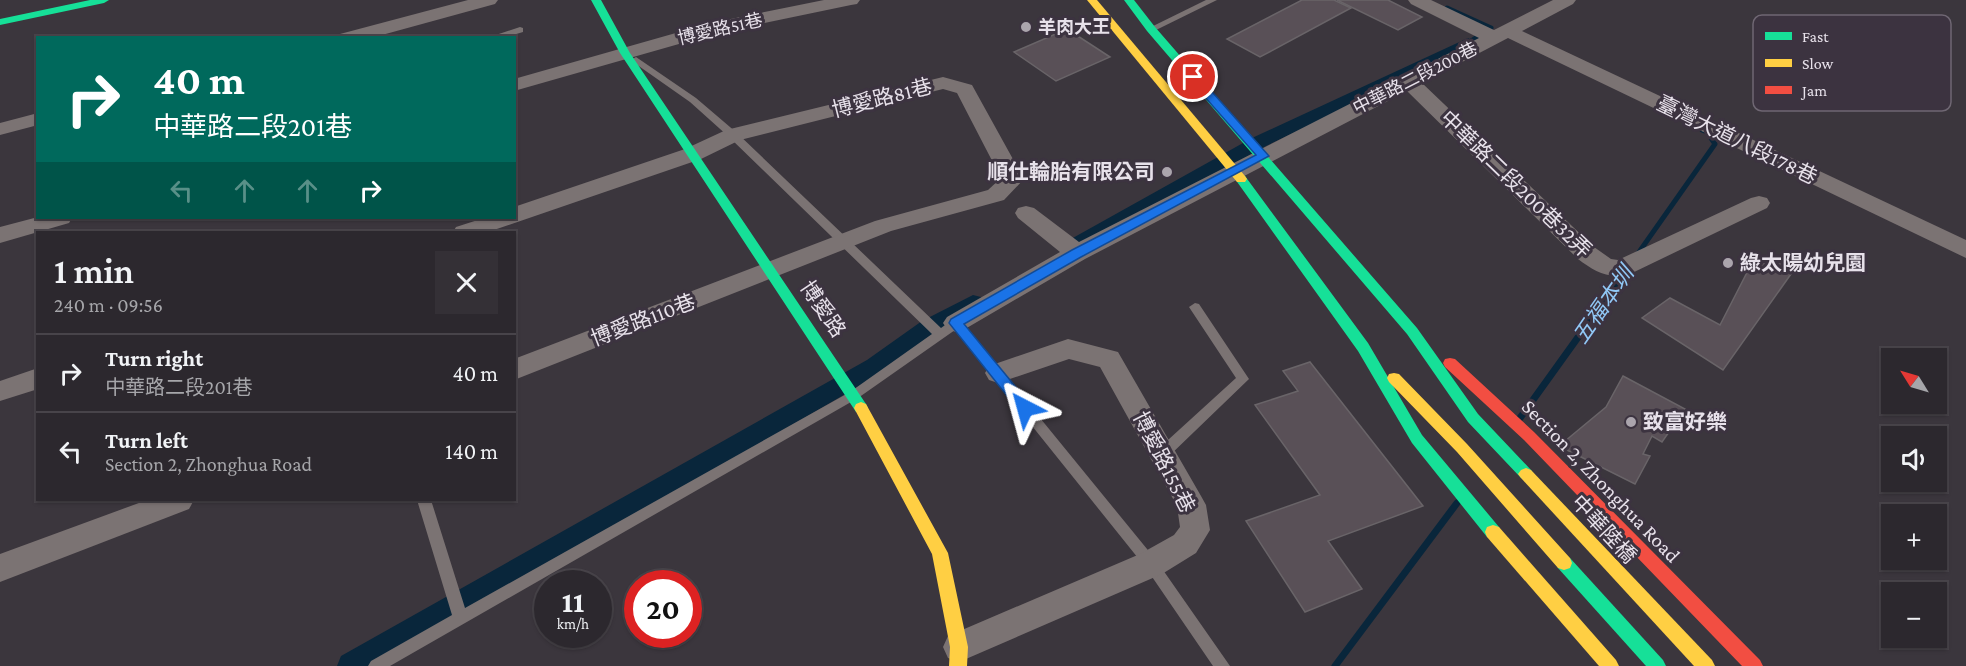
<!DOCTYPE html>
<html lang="en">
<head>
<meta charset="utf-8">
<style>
  :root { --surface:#2c282e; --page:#343036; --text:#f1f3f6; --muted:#a6a6aa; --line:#48444a }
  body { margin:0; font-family:"Crimson Pro","Noto Sans TC",serif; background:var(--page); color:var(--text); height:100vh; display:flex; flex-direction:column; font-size:22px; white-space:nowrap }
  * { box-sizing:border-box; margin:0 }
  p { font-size:20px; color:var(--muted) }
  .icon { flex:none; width:33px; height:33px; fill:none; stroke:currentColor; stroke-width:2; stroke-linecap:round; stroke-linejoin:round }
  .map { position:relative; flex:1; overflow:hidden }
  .side { position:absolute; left:36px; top:231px; width:480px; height:270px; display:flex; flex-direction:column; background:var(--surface); border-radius:0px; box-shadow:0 2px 4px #0004,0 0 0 2px var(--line) }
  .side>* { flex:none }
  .banner { position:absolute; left:36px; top:36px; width:480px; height:183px; border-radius:0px; box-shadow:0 2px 4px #0004,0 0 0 2px var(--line); background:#00695c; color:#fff; overflow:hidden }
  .needle { width:39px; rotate:307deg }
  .buttons { position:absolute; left:1881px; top:348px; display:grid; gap:12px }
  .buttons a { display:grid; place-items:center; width:66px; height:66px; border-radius:0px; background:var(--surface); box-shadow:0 2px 4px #0004,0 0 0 2px var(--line); font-size:30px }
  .speed { position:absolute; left:534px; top:570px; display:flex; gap:12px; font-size:30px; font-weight:700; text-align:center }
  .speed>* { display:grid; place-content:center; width:78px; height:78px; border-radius:50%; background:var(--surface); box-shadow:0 2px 4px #0004,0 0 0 2px var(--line); line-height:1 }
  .speed small { font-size:15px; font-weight:400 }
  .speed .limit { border:9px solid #d22; background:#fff; color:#111 }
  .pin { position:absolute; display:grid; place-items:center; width:51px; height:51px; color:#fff; margin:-26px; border:3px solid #fff; border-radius:50%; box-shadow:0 2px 6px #0007 }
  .me { position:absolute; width:66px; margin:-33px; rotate:321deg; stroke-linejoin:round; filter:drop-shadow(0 0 4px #0008) }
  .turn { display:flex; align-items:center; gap:21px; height:126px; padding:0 18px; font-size:27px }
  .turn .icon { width:78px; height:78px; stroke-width:2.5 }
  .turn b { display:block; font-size:42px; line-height:51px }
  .lanes { display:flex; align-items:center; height:57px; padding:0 18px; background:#0003; justify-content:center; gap:30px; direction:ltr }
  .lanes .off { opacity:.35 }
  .round { display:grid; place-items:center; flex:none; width:63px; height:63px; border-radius:0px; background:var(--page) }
  .headline { display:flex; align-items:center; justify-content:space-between; height:102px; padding:0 18px }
  h1 { font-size:36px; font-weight:600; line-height:45px }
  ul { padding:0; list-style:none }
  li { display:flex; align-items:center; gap:18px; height:78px; padding:0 18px; border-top:2px solid var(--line) }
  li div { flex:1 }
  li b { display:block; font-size:22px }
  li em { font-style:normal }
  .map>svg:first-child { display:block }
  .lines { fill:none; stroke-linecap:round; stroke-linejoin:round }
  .stream-far1 { stroke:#09263b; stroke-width:5 }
  .stream { stroke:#09263b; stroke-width:7 }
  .canal { fill:#09263b; fill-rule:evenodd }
  .building { fill:#595057; stroke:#696468; stroke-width:1.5 }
  .lane { fill:#7b7373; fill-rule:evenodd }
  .street { fill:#7b7373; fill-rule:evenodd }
  .fast { fill:#16e098; fill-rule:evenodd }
  .slow { fill:#ffcf43; fill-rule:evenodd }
  .jam { fill:#f24e42; fill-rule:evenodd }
  .route { fill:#1a73e8; stroke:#114b97; stroke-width:1.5 }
  .poi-dot { fill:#aba5ad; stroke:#3c3340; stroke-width:2 }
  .labels { text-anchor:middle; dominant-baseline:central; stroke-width:6; stroke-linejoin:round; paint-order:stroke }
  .far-poi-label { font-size:18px; font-weight:bold; fill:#e7e1ea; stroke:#3c3340; text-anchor:start }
  .far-street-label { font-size:18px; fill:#e7e1ea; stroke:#3c3340 }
  .street-label { font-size:21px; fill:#e7e1ea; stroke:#3c3340 }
  .poi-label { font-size:21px; font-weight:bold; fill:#e7e1ea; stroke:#3c3340; text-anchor:start }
  .water-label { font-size:22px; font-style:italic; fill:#91c8f6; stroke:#3c3340 }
  .key { fill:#3c3340; stroke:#6f6773; stroke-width:1.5 }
  .key-label { font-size:16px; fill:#e7e1ea }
</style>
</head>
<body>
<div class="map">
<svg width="1966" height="666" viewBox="0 0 1966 666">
  <rect width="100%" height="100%" fill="#3b363d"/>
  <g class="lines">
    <!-- stream-far1 -->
    <g class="stream-far1">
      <path d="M1447,8L1491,28L1468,43"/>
      <path d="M1637,255L1715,144L1707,132L1702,130"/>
      <path d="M1616,285L1626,271"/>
    </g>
    <!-- stream -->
    <g class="stream">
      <path d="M1520,418L1617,283"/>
      <path d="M1335,666L1457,503"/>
    </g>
    <!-- canal -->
    <g class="canal">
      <path d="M1468,38L1476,43L1474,47L1266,146L1085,249L1078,251L1071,249L1068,244L1071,239L1252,138Z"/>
      <path d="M973,295L981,297L984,303L981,309L938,333L883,372L378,666H337L341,656L867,360L922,321Z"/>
    </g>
  </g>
  <!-- building -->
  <g class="building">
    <path d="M1302,0H1334L1351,8L1260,57L1227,39Z"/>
    <path d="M1337,0H1388L1422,17L1398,30Z"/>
    <path d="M1067,29L1110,57L1056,81L1014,52Z"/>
    <path d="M1772,255L1796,267L1723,370L1642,318L1670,298L1720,325L1755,257Z"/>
    <path d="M1310,362L1423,506L1328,541L1362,589L1305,612L1246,521L1320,495L1255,405L1298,391L1283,371Z"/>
    <path d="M1623,376L1685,409L1662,442L1652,436L1643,454L1650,456L1635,484L1559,446L1606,407Z"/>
  </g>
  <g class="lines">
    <!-- lane -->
    <g class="lane">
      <path d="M1206,0H1217L1154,31L1151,32L1147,29Z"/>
      <path d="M520,27L523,28V32L503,38H487Z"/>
      <path d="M636,57L696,98L737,133L941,328L952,320H960L1156,560L1230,666H1213L1146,568L955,330L858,398L390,666H368L371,661L452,615L417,500H431L465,608L850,392L932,334L729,137L690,102L633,62L631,60Z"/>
      <path d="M1195,303L1199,304L1249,379L1167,458L1162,459L1157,458L1155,454L1157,450L1236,378L1189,307Z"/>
    </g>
    <!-- street -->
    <g class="street">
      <path d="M468,0H498L495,4L371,38H338L340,34Z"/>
      <path d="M824,0H860L857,4L851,5L721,32L514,91V79L711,23Z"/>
      <path d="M1408,0H1431L1494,30L1553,0H1576L1573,4L1522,31L1966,240V258L1508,38L1422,83L1594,247L1611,259L1618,260L1751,198L1759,196L1767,198L1770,203L1767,208L1630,274C1608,280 1594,271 1578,259L1407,91L1085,259L965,329L956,332L947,329L943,323L947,317L1060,252L1018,218L1015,213L1018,208L1026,206L1034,208L1079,242L1479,38L1411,4Z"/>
      <path d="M943,77L972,85L1024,179L1004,200L891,231L514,380V359L875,221L988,190L1001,178L957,93L943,89L740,140L701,159L488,232H453L456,227L484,218H514V207L685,149L726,130Z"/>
      <path d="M38,113V125L0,135V123Z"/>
      <path d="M38,217L72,218L69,223L0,243V227Z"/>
      <path d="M1068,339L1118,352L1201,496L1206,505L1210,530L1196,553L1162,574L959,662L948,658L943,647L948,636L1140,554L1174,535L1180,527L1177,506L1100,367L1069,359L998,383L989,380L985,373L989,366Z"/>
      <path d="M38,368V389L0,401V381Z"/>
      <path d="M147,500H194L189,509L0,582V554Z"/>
    </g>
    <!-- fast -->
    <g class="fast">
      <path d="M90,0H109L104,3L0,25V19Z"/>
      <path d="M591,0H601L630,53L866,404L868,408L866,412H856L620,53Z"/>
      <path d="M1124,0H1134L1155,27L1417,328L1478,414L1531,470L1534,474L1531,478L1526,480L1521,478L1468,422L1407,334L1147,31Z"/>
      <path d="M1241,175L1245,176L1368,343L1422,435L1499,527L1501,532L1499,537L1493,539L1487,537L1412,443L1358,351L1235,179Z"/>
      <path d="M1564,556L1570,558L1663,660L1666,666H1646L1558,568L1556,563L1558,558Z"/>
    </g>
    <!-- slow -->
    <g class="slow">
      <path d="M1087,0H1097L1245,176L1247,179L1245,182H1237Z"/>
      <path d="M1394,373L1399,374L1467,444L1570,558L1572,563L1570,568L1564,570L1558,568L1457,452L1389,382L1387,378L1389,374Z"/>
      <path d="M861,402L866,404L948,553L968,647L967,666H949L950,647L932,554L854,408L856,404Z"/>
      <path d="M1526,468L1531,470L1712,660L1715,666H1694L1521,478L1518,474L1521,470Z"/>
      <path d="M1493,525L1499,527L1616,660L1619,666H1599L1487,537L1485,532L1487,527Z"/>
    </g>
    <!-- jam -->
    <path class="jam" d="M1450,358L1455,359L1534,432L1760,660L1763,666H1742L1524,440L1445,367L1443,363L1445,359Z"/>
  </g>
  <!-- route -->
  <path class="route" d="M1193,74L1197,75L1269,156L1081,257L964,324L1033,408L1031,412H1020L949,323L951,319L1072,250L1256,155L1189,79V75Z"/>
  <!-- markers -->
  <g class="poi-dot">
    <circle cx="1026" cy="27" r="6"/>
    <circle cx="1167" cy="172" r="6"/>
    <circle cx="1728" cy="263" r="6"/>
    <circle cx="1631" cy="422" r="6"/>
  </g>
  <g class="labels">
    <!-- far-poi labels -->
    <g class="far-poi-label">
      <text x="1038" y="27">羊肉大王</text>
    </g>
    <!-- far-street labels -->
    <g class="far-street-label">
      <text transform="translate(720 29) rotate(-13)">博愛路51巷</text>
      <text transform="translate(1415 78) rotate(-27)">中華路二段200巷</text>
    </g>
    <!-- street labels -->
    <g class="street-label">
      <text transform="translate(882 98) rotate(-14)">博愛路81巷</text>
      <text transform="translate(1737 140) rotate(26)">臺灣大道八段178巷</text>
      <text transform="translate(1516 184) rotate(44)">中華路二段200巷32弄</text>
      <text transform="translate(823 309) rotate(56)">博愛路</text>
      <text transform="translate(643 320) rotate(-21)">博愛路110巷</text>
      <text transform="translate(1164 462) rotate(63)">博愛路155巷</text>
      <text transform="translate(1601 481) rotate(46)">Section 2, Zhonghua Road</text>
      <text transform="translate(1604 529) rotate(47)">中華陸橋</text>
    </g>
    <!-- poi labels -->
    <g class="poi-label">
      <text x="1155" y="172" text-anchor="end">順仕輪胎有限公司</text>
      <text x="1740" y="263">綠太陽幼兒園</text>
      <text x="1643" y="422">致富好樂</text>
    </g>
    <!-- water labels -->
    <g class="water-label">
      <text transform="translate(1603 305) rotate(-55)">五福本圳</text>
    </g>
  </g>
  <!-- legend -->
  <rect x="1753" y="15" width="198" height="96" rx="9" class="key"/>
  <rect x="1765" y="32" width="27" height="8" fill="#16e098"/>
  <rect x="1765" y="59" width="27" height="8" fill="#ffcf43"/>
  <rect x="1765" y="86" width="27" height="8" fill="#f24e42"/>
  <g class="key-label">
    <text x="1802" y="42">Fast</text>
    <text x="1802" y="69">Slow</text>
    <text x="1802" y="96">Jam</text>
  </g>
</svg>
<div class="buttons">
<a><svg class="needle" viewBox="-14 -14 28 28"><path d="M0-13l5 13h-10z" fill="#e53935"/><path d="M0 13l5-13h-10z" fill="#a6a6aa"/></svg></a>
<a><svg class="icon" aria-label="sound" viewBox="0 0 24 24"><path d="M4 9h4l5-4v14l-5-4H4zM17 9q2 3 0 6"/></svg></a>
<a>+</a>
<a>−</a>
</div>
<div class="speed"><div>11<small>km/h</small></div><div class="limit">20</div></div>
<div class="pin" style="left:1193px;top:77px;background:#d93025"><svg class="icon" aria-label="arrive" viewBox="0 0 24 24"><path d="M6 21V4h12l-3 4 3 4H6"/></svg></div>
<svg class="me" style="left:1025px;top:408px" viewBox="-20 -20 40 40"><path d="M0-17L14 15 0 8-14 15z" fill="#1a73e8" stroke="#fff" stroke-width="4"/></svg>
<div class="banner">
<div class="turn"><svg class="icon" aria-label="right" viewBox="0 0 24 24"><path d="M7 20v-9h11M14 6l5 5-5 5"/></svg><div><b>40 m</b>中華路二段201巷</div></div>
<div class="lanes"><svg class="icon off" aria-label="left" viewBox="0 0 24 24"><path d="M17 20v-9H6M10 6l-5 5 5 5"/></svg><svg class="icon off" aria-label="ahead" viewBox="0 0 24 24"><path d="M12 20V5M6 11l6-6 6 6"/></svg><svg class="icon off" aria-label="ahead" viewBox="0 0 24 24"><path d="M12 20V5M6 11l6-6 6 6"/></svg><svg class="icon" aria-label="right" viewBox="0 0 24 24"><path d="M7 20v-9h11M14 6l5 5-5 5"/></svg></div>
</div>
<section class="side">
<div class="headline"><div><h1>1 min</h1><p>240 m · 09:56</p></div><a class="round"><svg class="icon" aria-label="close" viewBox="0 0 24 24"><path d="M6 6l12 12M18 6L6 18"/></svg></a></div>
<ul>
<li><svg class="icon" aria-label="right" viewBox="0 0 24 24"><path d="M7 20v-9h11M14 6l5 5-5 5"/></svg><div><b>Turn right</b><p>中華路二段201巷</p></div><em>40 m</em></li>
<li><svg class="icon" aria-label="left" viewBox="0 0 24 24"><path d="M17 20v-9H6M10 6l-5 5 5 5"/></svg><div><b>Turn left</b><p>Section 2, Zhonghua Road</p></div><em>140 m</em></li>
</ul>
</section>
</div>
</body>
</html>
